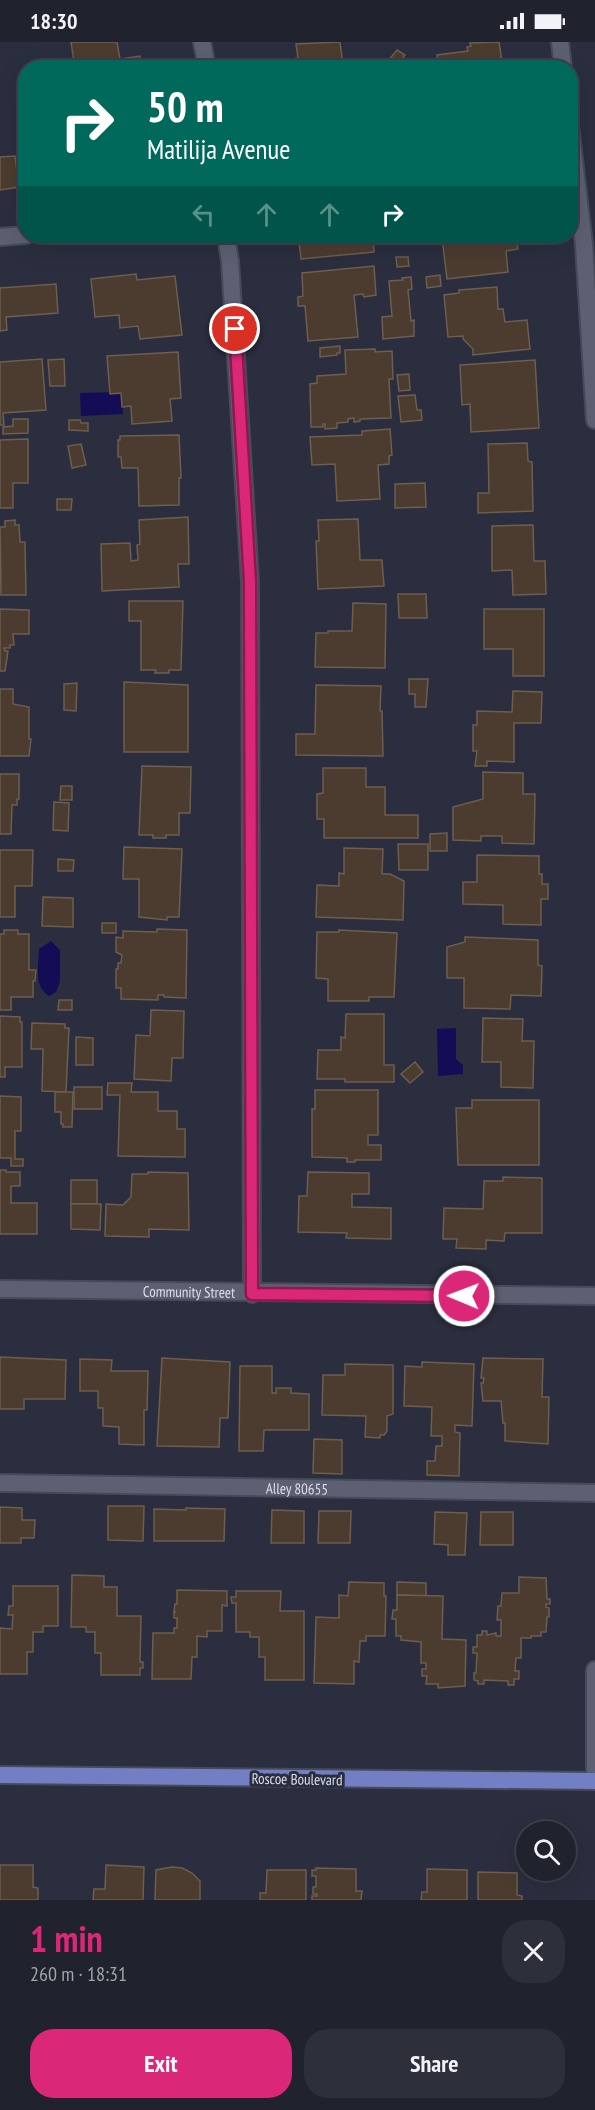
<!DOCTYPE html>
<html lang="en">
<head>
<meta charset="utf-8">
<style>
  :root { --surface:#20222e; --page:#2d2f3a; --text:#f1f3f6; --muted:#a2a4aa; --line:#3d3f4a; --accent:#db2777 }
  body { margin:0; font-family:"PT Sans Narrow",sans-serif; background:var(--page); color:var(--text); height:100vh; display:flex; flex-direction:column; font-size:22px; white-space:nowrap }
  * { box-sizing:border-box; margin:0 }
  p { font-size:20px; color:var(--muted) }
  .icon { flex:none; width:33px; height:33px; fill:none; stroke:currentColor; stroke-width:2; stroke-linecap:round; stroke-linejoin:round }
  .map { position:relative; height:1858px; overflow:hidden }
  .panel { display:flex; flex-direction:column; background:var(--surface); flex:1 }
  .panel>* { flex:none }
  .top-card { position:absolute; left:18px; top:18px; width:560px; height:183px; border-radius:24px; box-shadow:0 6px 24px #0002,0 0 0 2px var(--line); background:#00695c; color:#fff; overflow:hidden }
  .fabs { position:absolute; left:516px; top:1779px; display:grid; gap:12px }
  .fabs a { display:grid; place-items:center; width:60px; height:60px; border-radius:50%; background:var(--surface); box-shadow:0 6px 24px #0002,0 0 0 2px var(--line); font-size:30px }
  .pin { position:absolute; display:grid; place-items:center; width:51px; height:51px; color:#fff; margin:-26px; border:3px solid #fff; border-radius:50%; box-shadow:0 2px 6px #0007 }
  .me { position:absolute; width:66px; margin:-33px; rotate:271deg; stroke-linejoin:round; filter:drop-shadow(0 0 4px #0008) }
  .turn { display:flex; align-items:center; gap:21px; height:126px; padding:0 30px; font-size:27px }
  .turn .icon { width:78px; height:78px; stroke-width:2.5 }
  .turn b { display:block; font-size:42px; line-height:51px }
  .lanes { display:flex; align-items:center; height:57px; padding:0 30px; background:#0003; justify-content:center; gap:30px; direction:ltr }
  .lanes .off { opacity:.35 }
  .round { display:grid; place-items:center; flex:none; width:63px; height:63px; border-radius:24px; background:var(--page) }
  .head { display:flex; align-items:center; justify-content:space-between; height:102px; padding:0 30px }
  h1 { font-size:36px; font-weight:600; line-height:45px; color:var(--accent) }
  .action { display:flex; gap:12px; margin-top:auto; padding:12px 30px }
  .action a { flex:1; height:69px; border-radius:24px; background:var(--accent); color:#fff; font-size:24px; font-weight:600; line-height:69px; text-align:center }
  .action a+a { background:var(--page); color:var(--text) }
  .status { display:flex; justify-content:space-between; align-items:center; height:42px; padding:0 30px; background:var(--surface); direction:ltr }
  .status svg { height:16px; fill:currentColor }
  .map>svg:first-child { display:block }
  .water { fill:#120d54 }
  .building { fill:#4b3c2f; stroke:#6d5e4f; stroke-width:1.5 }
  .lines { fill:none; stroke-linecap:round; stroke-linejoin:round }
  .service-casing { stroke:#474a58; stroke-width:20 }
  .minor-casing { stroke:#474a58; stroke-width:20 }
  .primary-casing { stroke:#474a58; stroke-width:20 }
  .service { stroke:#5c6072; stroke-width:16 }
  .minor { stroke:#5c6072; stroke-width:16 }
  .primary { stroke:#737fc5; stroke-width:16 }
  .route-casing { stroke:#8e194d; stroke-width:15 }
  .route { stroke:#db2777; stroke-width:10 }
  .labels { text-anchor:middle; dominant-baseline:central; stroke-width:6; stroke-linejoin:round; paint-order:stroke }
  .street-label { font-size:15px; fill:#dcdfea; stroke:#2a2e3e }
</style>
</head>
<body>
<div class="status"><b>18:30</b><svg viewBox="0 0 49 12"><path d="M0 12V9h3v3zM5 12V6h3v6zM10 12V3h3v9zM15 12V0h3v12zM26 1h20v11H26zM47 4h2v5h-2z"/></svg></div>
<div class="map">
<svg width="595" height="1858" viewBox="0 0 595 1858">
  <rect width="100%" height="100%" fill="#2a2e3e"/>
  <!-- water -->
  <g class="water">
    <path d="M122,350L123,372L81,374L80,351Z"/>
    <path d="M51,899L60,908V940L56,950L49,954C33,944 39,923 39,907Z"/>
    <path d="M456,986V1017L463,1023V1032L438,1034L437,987Z"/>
  </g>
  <!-- building -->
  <g class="building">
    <path d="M71,0H117L120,17L140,14L141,26H75Z"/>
    <path d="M340,0L343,24L278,26L277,19L298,16L296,2Z"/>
    <path d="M499,0L503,26H438L437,13L468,9L467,5L471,4L470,1Z"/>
    <path d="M397,8L405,13L397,25L388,19Z"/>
    <path d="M15,114L19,145L0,148V115Z"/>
    <path d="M296,194H373L374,210L301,217L299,199H297Z"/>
    <path d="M428,194H516L518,207L506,209L508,230L447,237L442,195L428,197Z"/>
    <path d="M396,215H408L409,224L397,225Z"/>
    <path d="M374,224L376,253L364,255L363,252L354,253L358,295L308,299L305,264H298V255L303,254L302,231Z"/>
    <path d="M136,232L137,238L175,234L182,293L140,297L138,284L120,286L119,273L95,275L91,237Z"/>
    <path d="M440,233L441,244L427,246L426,235Z"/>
    <path d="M411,235L412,247L408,248L411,279L414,278V294L383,297L382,275L392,274L389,239L403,238L402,236Z"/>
    <path d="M56,242L58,271L6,275L7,288L0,289V246Z"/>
    <path d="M497,245L498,267H503L505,280L527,278L530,307L473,313V307L463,297V294L448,295L444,253L459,251V248Z"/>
    <path d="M340,304V311H337V313L320,315V306Z"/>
    <path d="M375,307V310L392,309L393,337H389L391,376L360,377V379L354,380V376L348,377V380L337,381V386L325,387V382H323V385H311L310,342L317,341V334L346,332L345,308Z"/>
    <path d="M178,310L181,356L170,357L172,379L132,382L131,364L122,365L121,351L110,352L107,314Z"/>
    <path d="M42,317L46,368L3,371L4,383H0V320Z"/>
    <path d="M64,317L65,344H50L48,318Z"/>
    <path d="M535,318L539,386L471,390L470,362L462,363L460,323Z"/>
    <path d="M409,332L410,348L399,349L397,333Z"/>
    <path d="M415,353L417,368H421L422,378L401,380L398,354Z"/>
    <path d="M13,377H28V391L3,392V385L13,384Z"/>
    <path d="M69,378H80L81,381H88V389L69,388Z"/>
    <path d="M390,387L392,413L389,414V422L378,423L380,457L337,459L335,422L312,423L310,395L362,393V389Z"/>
    <path d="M179,393L181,436H179V463L139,464L138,426H122L121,415H118V398H120V394Z"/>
    <path d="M28,397V441H13V466H0V398Z"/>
    <path d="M527,401L528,419L532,420L533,469L478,471V451H489L488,402Z"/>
    <path d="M81,402L86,423L72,426L68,404Z"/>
    <path d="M425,441L426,465L395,466V442Z"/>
    <path d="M57,457H72L71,468H57Z"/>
    <path d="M188,475L189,522H178L179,545L102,549L101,502L130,501L131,519L138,518L137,503L140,502L139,478Z"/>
    <path d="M358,477L360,518H382L384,544L318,547L316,499H319L318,478Z"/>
    <path d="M15,478V483H19L20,500H25L26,553H1L0,485H5V479Z"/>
    <path d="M533,483L534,519H545L546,552L513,553L512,528L492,529V484Z"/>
    <path d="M398,552H426L427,576H399Z"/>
    <path d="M129,559H183L181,628H169V631H155L156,628H141V579H129Z"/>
    <path d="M353,561L386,562L385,626L315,625L316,591H328V589H352Z"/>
    <path d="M0,567L29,568V592H13L14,603H10V606H4L5,609H8L5,629H0Z"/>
    <path d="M484,567H544V634H513V607H484Z"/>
    <path d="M409,637H428L426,665H415V652H409Z"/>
    <path d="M124,640L188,643V710H124Z"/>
    <path d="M77,641L76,669L64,668V642Z"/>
    <path d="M316,643L381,644L380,669H382L383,714L296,713V692H315Z"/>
    <path d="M0,647H13V662L29,665V697H31L29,714H0Z"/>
    <path d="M513,649L542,650L541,681H514V720L487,719V724H475L477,709H473V683H477V669L512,670Z"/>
    <path d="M142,724L191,725L190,771H179V793H166V796H153V793H139Z"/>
    <path d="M323,726H366V745H385V773H418V796H324V777H317V752L323,751Z"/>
    <path d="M483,730L523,731V752H535L534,802L502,801V794H481V799L453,798V765L483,757Z"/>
    <path d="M0,732H19V757H17V763H12L11,792H0Z"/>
    <path d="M61,744H72V758H60Z"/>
    <path d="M54,760L69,761L68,789L53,788Z"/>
    <path d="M447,791V809H430V792Z"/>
    <path d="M398,802H428V828H399Z"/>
    <path d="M124,805L182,807L179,875H167V878L139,875V837H123Z"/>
    <path d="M344,806L383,807L382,832H390L404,839L403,878L316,875L317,843L339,844V831L344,832Z"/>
    <path d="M0,808H33L32,844H15V875H0Z"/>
    <path d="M477,813L539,814V832H542V842H548V857H541V883L503,882V863L463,862V840H477Z"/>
    <path d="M58,817L74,818L73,829H58Z"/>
    <path d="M43,855L73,856V885L42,884Z"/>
    <rect x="102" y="881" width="14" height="10"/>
    <path d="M157,887L187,888L186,956L164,955V953H158V958L121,957V946H116V927H118V921H121L122,913L116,910V895L123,896V889L157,890Z"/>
    <path d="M4,888H18V892H29V928H36L35,939H33V955H11V968H0V892H4Z"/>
    <path d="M339,888L397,891L394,955H369V959H328V937L316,936L317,890H339Z"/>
    <path d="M465,895L538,898V923L542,924L541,954L511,953L510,967L464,966V936H447V905L465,900Z"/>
    <path d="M59,958H72V968H58Z"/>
    <path d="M151,968L184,969L183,1016H172L171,1039L134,1037L136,993L150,994Z"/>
    <path d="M346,972H384V1023H394V1040H345V1037H317L318,1008H341V995L345,996Z"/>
    <path d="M0,974L20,975V980H22V1025H5V1035H0Z"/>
    <path d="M483,976L523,977L522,999H534L533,1046L501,1045V1020H482Z"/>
    <path d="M32,981L65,982V986H69L66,1050L42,1049L43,1007H31Z"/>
    <path d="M76,995L93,996V1023H76Z"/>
    <path d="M415,1020L423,1030L410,1041L401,1032Z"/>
    <path d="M108,1041H132L131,1050H158V1069H177V1087H185V1115L118,1114L120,1053H107Z"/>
    <rect x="74" y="1045" width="28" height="22"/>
    <path d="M315,1048H378V1093H368V1103H381V1118H355V1120H347V1116L312,1115V1067H315Z"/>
    <path d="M55,1050H73L72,1085H63V1082H61V1070H55Z"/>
    <path d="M0,1054L21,1055V1089H15V1117H23V1124H11V1116H0Z"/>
    <path d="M472,1058H539V1123H458L456,1066H472Z"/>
    <path d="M0,1128H6V1130H20V1144H11V1161H37V1192H0Z"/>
    <path d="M148,1130L188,1131L189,1188L149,1187V1195L105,1194L106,1162L123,1163L131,1155L132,1132H148Z"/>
    <path d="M308,1130L369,1131V1152H352V1165L391,1166V1197L346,1196L347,1191L298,1190L299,1154H307Z"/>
    <path d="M503,1135L542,1136V1191H505L504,1199L486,1198V1207L456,1206L457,1197H443L444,1166L483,1167L484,1139H503Z"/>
    <rect x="71" y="1138" width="26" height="24"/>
    <path d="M71,1162H101L100,1188L71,1187Z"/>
    <path d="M0,1315L66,1318L65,1357H24V1367H0Z"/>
    <path d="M162,1316L230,1320L228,1376H220L219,1405L157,1404Z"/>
    <path d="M483,1316L543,1317L542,1355H549L548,1402L505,1399V1381H503L501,1359H483L481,1341H483L484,1336H481Z"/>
    <path d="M80,1317L112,1318L111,1329H148L147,1368H144V1403L119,1402V1385L103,1384V1366H98V1349H80Z"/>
    <path d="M422,1320L474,1322L472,1384L455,1383V1390L460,1391L459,1434L427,1433V1419H435L436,1404H442V1394H431L432,1365L404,1364L405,1324L422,1325Z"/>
    <path d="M345,1322L393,1323V1372L387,1374V1389L384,1393H380V1396L365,1395L366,1374L322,1373L323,1333H345Z"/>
    <path d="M240,1324H272V1351H276V1346H291V1351L309,1352V1388H264L263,1409H239Z"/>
    <path d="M314,1397L342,1398V1432L313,1431Z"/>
    <path d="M108,1464H144L143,1499L108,1498Z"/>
    <path d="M0,1465L22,1466V1478H35L34,1496H21V1501H0Z"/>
    <path d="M186,1466L225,1467L224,1499H154V1467L186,1468Z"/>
    <path d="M272,1468L304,1469V1501H271Z"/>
    <path d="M319,1469H351L350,1501H318Z"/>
    <path d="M435,1470L467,1471L465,1513H448V1503L434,1502Z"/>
    <path d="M481,1470H513V1503H480Z"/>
    <path d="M72,1533L104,1534V1545H117V1574H141L140,1620H143V1626H140V1633H101V1611H95V1590H86V1585H71Z"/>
    <path d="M519,1535L546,1536L547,1557H550V1562H546V1565L549,1566V1575H547L546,1590H541V1594H531V1596H521V1616H516L515,1629H519V1637H514V1643H508V1639L484,1638V1642H478V1639L474,1638V1631H476L477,1611H473V1605H477V1593H482V1589H487V1593L496,1591V1594H501V1578H497L498,1564H501L502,1551H519Z"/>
    <path d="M349,1540L384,1541V1554H386L385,1594H366V1599H360L359,1620L354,1619V1642L314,1641L316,1575L339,1576V1553L348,1554Z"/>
    <path d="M397,1540L426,1541V1554L397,1553Z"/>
    <path d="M13,1544H58V1584H43V1590H33V1610H27V1632H0V1586L12,1587L13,1573H8L9,1564H13Z"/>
    <path d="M177,1548L227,1549V1564L222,1563V1589H207V1595L197,1594V1615H192L191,1637H152L153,1591H174V1586H177V1576H174V1570H176L174,1569L175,1562H177Z"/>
    <path d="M236,1549H281L280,1569H304V1638H265V1615H259V1595H250V1590H236V1561H232L231,1555H236Z"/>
    <path d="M397,1553L443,1554L442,1597L466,1598L465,1644L438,1646V1642H426L427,1634H422V1627H426V1621H421V1600L401,1598V1594H396V1577H392L393,1568H397Z"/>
    <path d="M0,1823H33V1845L38,1846V1858H0Z"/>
    <path d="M106,1823L144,1825L143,1858H93L94,1847H105Z"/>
    <path d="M172,1825L182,1826L192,1831L200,1839V1858H155L156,1828Z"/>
    <path d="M316,1826L356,1827V1849H362L361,1858H312V1854H317V1852H313V1845H316V1834H312V1828H316Z"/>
    <path d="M427,1827L467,1828V1858H421L422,1850H427Z"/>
    <path d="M267,1828H306V1858H260V1851H266Z"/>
    <path d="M478,1830L517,1831V1853L522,1854V1858H478Z"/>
  </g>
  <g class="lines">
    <defs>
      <g id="service">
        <path id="s1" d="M0,1441L595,1451"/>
      </g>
      <g id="minor">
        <path d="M202,0L207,26"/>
        <path d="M560,0L563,26"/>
        <path d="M570,84L584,203L595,378"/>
        <path d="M226,194L230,219L250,540L252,1252"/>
        <path d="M0,195L26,193"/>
        <path id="s2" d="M0,1247L595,1254"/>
        <path d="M595,1628V1733"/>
      </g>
      <path id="primary" d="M0,1733L595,1739"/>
    </defs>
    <!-- service casing -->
    <use href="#service" class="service-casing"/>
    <!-- minor casing -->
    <use href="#minor" class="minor-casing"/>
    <!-- primary casing -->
    <use href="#primary" class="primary-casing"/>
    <!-- service -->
    <use href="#service" class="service"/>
    <!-- minor -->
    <use href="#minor" class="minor"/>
    <!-- primary -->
    <use href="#primary" class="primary"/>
  </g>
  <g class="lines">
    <defs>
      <path id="route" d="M235,287L250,540L252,1252L464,1254"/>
    </defs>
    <!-- route casing -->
    <use href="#route" class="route-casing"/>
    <!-- route -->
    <use href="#route" class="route"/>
  </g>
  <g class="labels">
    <!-- street labels -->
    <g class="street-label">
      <text stroke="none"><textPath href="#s2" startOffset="189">Community Street</textPath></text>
      <text stroke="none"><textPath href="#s1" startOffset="297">Alley 80655</textPath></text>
      <text transform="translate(297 1737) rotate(1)">Roscoe Boulevard</text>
    </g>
  </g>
</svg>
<div class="fabs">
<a><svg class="icon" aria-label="search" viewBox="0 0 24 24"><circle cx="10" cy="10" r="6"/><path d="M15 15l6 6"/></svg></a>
</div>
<div class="pin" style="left:235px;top:287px;background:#d93025"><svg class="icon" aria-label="arrive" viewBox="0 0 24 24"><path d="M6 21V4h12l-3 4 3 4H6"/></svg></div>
<svg class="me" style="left:464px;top:1254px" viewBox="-20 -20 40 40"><circle r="17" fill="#db2777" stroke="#fff" stroke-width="3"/><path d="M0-11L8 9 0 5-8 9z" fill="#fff"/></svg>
<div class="top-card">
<div class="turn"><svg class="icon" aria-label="right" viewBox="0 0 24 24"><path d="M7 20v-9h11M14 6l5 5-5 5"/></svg><div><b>50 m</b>Matilija Avenue</div></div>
<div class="lanes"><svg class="icon off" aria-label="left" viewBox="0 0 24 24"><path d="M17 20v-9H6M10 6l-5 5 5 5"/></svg><svg class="icon off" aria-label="ahead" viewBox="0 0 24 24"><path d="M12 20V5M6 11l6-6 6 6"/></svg><svg class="icon off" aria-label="ahead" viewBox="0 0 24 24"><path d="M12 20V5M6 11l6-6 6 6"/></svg><svg class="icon" aria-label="right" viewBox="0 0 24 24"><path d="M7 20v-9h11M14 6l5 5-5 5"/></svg></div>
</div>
</div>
<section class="panel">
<div class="head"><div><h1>1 min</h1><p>260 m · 18:31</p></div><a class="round"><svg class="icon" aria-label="close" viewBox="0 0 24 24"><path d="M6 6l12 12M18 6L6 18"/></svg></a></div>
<div class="action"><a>Exit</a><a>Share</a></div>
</section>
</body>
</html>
